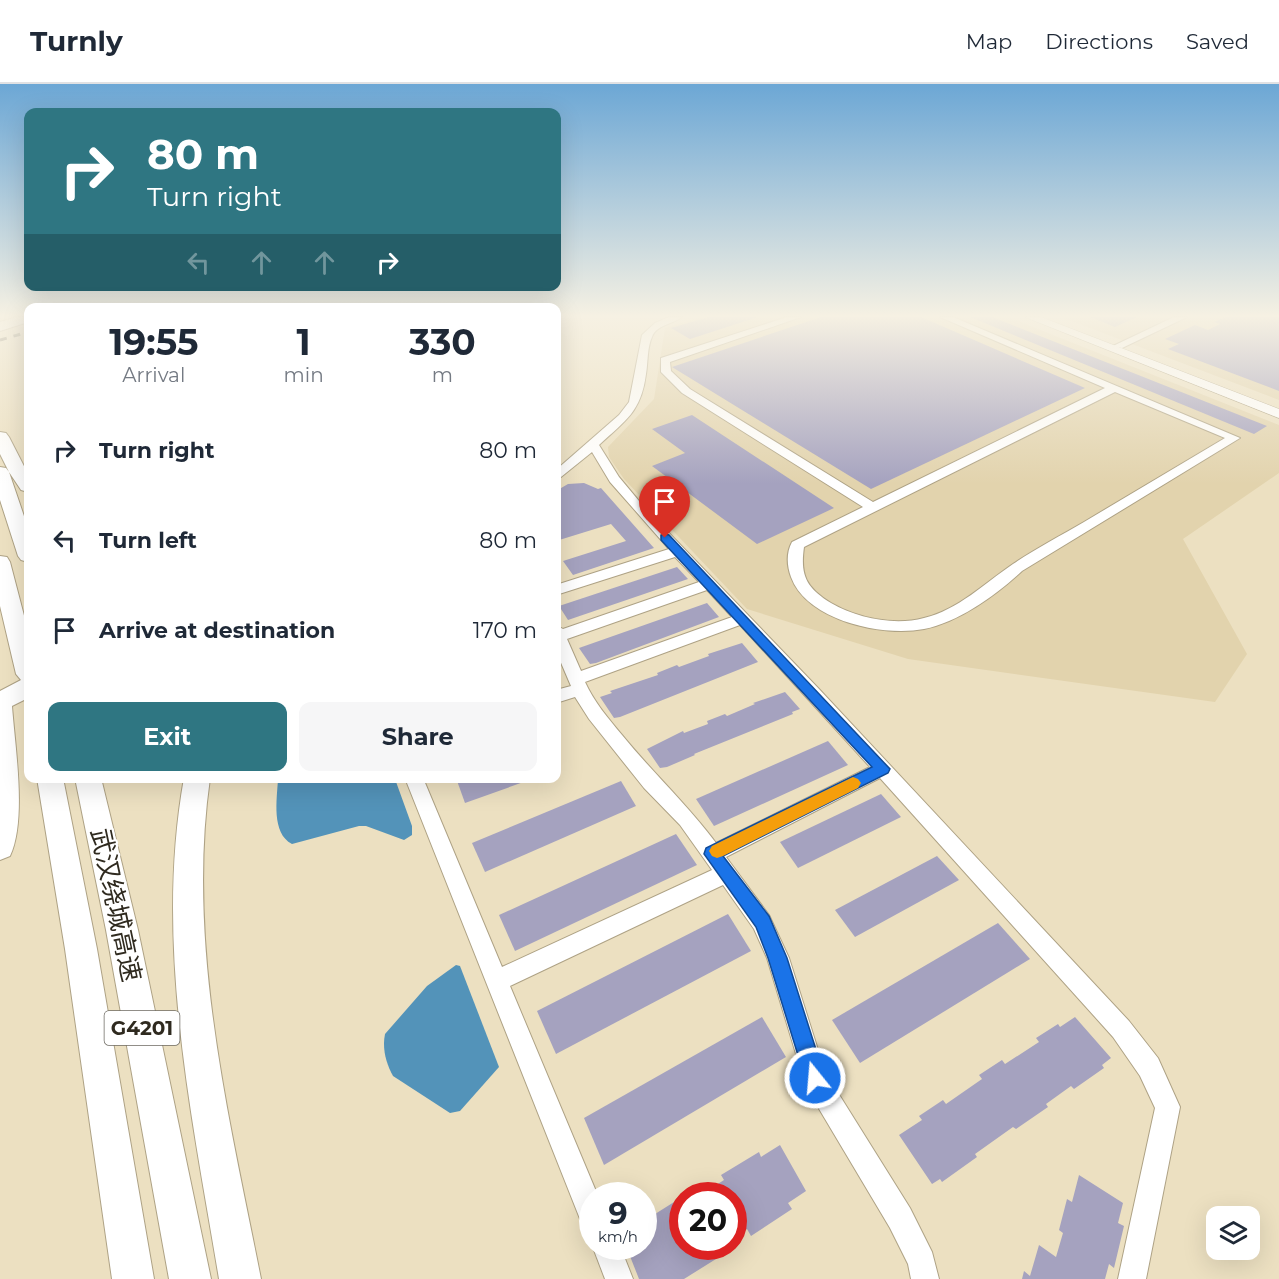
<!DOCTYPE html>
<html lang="en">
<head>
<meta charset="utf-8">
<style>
  :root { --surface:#fff; --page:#f6f6f7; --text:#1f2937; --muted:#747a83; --line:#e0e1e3; --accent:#2f7682 }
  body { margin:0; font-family:Montserrat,"Noto Sans SC",sans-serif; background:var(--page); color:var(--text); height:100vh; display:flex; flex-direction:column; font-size:22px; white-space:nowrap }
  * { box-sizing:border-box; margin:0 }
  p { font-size:20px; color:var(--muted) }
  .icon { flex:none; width:33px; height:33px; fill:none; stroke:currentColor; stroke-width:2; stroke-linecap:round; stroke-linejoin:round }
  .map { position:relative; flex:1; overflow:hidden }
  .panel { position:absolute; left:24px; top:219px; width:537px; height:480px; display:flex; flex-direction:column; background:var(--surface); border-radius:12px; box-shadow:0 6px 24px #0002 }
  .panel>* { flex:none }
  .guide { position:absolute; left:24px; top:24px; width:537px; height:183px; border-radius:12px; box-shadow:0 6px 24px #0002; background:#2f7682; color:#fff; overflow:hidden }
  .fabs { position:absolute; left:1206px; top:1122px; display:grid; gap:12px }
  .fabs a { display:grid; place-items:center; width:54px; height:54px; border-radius:12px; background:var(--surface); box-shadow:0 6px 24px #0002; font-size:30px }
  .speed { position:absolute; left:579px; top:1098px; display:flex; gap:12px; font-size:30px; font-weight:700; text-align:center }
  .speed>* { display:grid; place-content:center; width:78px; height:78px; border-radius:50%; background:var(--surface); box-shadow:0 6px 24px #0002; line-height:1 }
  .speed small { font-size:15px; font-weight:400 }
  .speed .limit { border:9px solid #d22; background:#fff; color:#111 }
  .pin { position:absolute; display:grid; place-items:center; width:51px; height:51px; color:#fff; margin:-62px -26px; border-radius:50% 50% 50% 0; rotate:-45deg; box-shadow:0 0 6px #0007 }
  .pin .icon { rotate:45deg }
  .me { position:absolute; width:66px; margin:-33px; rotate:343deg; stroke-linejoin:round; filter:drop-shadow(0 0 4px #0008) }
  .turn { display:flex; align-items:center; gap:21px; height:126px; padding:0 24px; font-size:27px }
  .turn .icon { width:78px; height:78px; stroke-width:2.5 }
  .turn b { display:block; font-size:42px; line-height:51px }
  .lanes { display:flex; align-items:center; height:57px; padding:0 24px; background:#0003; justify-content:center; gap:30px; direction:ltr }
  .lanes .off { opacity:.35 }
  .eta { display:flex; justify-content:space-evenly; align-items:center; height:102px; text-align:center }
  .eta b { font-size:36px; font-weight:700; line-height:42px }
  .cta { display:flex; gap:12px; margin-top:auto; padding:12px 24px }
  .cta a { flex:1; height:69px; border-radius:12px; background:var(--accent); color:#fff; font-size:24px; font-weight:700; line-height:69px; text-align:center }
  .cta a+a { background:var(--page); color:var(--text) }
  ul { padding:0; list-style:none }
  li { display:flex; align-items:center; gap:18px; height:90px; padding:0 24px }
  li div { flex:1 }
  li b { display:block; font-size:22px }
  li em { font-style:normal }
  header { display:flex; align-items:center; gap:36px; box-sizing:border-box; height:84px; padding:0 30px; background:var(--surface); border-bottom:2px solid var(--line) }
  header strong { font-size:28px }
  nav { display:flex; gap:33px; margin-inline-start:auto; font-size:21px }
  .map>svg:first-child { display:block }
  .built { fill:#e2d3ad }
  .water { fill:#5393b9 }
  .building { fill:#a5a2bf }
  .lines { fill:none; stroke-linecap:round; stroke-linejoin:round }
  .minor-casing { stroke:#aea285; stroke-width:2 }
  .major-casing { stroke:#aea285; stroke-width:1 }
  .highway-casing { stroke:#aea285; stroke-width:2 }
  .minor { fill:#fff; fill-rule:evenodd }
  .major { fill:#fff; fill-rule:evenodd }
  .highway { fill:#fff; fill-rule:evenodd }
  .rail { stroke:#615b4a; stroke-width:3; stroke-dasharray:7 7; stroke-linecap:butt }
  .route { fill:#1a73e8; stroke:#114b97; stroke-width:1.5 }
  .slow { fill:#f59e0b }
  .labels { text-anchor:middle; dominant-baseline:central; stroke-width:4.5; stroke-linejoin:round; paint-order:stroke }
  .shield { fill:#fff; stroke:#6d6a62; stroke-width:1.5 }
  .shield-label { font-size:20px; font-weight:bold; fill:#2f2a1f }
  .near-street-label { font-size:26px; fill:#2f2a1f; stroke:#fff }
</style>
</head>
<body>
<header>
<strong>Turnly</strong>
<nav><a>Map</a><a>Directions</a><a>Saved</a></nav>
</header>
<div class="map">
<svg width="1279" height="1195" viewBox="0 0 1279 1195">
  <rect width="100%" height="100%" fill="#ece0c1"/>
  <!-- built -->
  <g class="built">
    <path d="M702,233H1008L1279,341V389L1183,455L1247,570L1215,618L908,575L747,525L624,395L609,373L608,363L654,315L665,244Z"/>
    <path d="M1061,233H1279V316Z"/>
  </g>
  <!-- water -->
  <g class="water">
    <path d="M278,695H395L412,742V751L404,756L366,742H359L292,760C271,749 277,715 278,695Z"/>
    <path d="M456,881L460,882L499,983L460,1027L450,1029L393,992C386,980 382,964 385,950L427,902Z"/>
  </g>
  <!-- building -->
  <g class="building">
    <path d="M708,233H758L690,255L671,244Z"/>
    <path d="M821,233H921L1085,304L871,405L672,283Z"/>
    <path d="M970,233H992L1267,342L1254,350Z"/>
    <path d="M1090,233H1137L1115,243Z"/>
    <path d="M1225,233H1279V307L1168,265L1179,260L1165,255L1195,241L1208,246L1220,240L1214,238Z"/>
    <path d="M692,331L834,424L757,460L652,382L685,369L652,345Z"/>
    <path d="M584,399L598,405L601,404L654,464L573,491L563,477L626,457L611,440L556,457V407L568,400Z"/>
    <path d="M677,483L688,495L568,536L559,522Z"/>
    <path d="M707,519L719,533L596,579L590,580L579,564Z"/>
    <path d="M742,559L758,578L620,633L614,634L600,613L612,609L610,607L658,591L657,589L677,581L679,583L709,572L708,570Z"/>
    <path d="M785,608L800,625L792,628L793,630L694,670L695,671L667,683L660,684L647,665L683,647L684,649L708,640L707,637L725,630L727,632L755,620L753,619Z"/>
    <path d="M828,657L848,681L714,742L696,715Z"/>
    <path d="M456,694H532V695L465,719Z"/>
    <path d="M621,697L636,722L485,788L472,759Z"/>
    <path d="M881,710L901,733L798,784L780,758Z"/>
    <path d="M676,750L697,781L515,867L499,831Z"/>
    <path d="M937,772L959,796L855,853L835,826Z"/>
    <path d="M728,830L751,867L556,970L537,927Z"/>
    <path d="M998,839L1030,875L860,979L832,936Z"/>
    <path d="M762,933L786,973L604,1081L584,1034Z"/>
    <path d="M1075,933L1111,974L1102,981L1104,984L1074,1005L1071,1002L1046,1020L1048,1023L1016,1045L1013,1043L975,1070L977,1073L942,1098L940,1095L932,1100L899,1051L922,1036L919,1032L943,1016L946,1020L982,995L979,991L1002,976L1005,980L1039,958L1036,954L1058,940L1060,943Z"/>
    <path d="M780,1061L806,1107L788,1119L792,1125L751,1152L747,1145L734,1154V1112H699L724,1096L721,1091L759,1068L761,1073Z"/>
    <path d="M1079,1091L1123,1119L1118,1139L1124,1142L1114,1184L1109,1180L1105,1195H1022L1024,1187L1030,1192L1039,1161L1056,1173L1063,1149L1059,1146L1067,1115L1072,1118Z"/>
    <path d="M682,1113V1162H720L712,1167L716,1175L684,1195H639L626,1162H644L645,1144L644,1137Z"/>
  </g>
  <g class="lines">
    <defs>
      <g id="minor">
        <path d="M669,233H682C673,240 656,241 652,253C647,263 648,279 646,290C641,328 626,336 599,361L619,393L644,423L819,605L1129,937L1158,974L1180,1023L1146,1195H1118L1155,1024L1140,992L1113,953L880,694L726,773L769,831L789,874L825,988L910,1124L932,1168L939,1195H911L908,1180L890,1144L806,1003L767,874L754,845L723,801L510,902L598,1112H592V1143L582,1140L405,694H423L502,883L712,786L680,741L644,704L589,635L575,613L556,619V606L571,602L556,567V541L563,545L699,498L675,473L556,511V501L669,465L610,398L592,368L556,397V386L619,331L629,318L642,251L655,239ZM707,506L732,533L581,587L567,555ZM740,541L870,683L716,759C687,720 652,688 622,651C608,634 594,618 585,598Z"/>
        <path d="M787,233H801L670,278L671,287L690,305L873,418L1105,304L940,233H953L1240,354L1022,487C996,511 959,538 924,545C883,553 807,537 791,493C787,482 786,469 792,458L863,423L682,309L661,288V274ZM1115,308L1225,354C1178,382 1131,410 1084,438C1060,452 1035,465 1013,480C985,499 958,526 924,534C894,542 857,534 831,519C806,504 800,491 804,463Z"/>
        <path d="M1174,233H1187L1122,264L1113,262Z"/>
        <path d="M592,1161L620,1162L633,1195H605Z"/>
      </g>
      <path id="major" d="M1025,233H1041L1279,325V334Z"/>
      <g id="highway">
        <path d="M17,233H28V238L0,247V238Z"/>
        <path d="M0,348L6,349L9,353L28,390V408L21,406L9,388L28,444V478L21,476L18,472L0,416V383L6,384L9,388L0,370Z"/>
        <path d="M0,472L7,473L10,478L28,547V614L12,622C15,663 27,736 10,772L0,776V607L21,596L16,590L0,522Z"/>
        <path d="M37,694H63L97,865L154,1195H112L65,865Z"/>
        <path d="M75,694H101L138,846L211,1195H169L106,846Z"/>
        <path d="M184,694H210C186,861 229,1032 261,1195H219C192,1032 154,860 184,694Z"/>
      </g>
    </defs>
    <!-- minor casing -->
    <use href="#minor" class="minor-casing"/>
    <!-- major casing -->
    <use href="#major" class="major-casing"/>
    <!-- highway casing -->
    <use href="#highway" class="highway-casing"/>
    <!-- minor -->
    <use href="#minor" class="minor"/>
    <!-- major -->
    <use href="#major" class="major"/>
    <!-- highway -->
    <use href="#highway" class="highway"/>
    <!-- rail -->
    <path class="rail" d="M0,256L28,248"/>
  </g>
  <!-- sky -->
  <linearGradient id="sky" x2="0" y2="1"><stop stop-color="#6ca7d5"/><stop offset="0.58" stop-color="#f6f1e3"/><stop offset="1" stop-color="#f6f1e3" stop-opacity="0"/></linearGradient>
  <rect width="1279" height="400" fill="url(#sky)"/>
  <!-- route -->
  <path class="route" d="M665,450L669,451L890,685L888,689L723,772L769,832L787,874L825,994L822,1001L815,1004L808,1001L805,994L768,874L756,843L704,770L706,764L872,683L661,456V451Z"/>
  <!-- slow -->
  <path class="slow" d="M853,693L858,695L861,699L858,704L723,772L717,774L712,772L709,767L712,762Z"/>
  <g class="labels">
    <!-- shield labels -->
    <rect class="shield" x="104.5" y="927" width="75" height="34" rx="4.5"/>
    <g class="shield-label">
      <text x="142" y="944">G4201</text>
    </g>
    <!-- near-street labels -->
    <g class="near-street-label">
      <text transform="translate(116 821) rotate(78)">武汉绕城高速</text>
    </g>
  </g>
</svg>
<div class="fabs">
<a><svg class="icon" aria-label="layers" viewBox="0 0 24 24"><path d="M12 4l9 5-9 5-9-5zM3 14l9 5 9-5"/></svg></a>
</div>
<div class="speed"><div>9<small>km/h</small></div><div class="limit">20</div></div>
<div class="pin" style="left:665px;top:454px;background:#d93025"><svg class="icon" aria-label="arrive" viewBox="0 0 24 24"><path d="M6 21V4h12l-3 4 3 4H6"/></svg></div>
<svg class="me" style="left:815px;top:994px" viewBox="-20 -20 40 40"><circle r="17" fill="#1a73e8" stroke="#fff" stroke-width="3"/><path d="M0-11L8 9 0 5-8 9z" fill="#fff"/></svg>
<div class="guide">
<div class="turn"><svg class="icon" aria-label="right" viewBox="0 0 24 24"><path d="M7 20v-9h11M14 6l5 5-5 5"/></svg><div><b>80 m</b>Turn right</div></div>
<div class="lanes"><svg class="icon off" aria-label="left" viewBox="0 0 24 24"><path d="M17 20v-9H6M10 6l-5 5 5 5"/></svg><svg class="icon off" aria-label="ahead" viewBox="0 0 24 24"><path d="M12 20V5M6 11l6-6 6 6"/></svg><svg class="icon off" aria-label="ahead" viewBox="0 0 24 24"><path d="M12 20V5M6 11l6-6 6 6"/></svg><svg class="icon" aria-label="right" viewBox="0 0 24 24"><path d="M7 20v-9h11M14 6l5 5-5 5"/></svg></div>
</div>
<section class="panel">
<div class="eta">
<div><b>19:55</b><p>Arrival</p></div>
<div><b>1</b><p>min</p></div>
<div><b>330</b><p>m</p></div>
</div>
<ul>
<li><svg class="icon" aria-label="right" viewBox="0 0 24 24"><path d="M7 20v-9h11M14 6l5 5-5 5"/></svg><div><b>Turn right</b></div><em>80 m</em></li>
<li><svg class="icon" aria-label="left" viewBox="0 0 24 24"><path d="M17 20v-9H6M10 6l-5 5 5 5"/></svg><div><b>Turn left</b></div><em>80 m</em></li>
<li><svg class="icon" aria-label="arrive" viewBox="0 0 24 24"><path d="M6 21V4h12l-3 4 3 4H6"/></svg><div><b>Arrive at destination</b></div><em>170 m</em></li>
</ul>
<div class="cta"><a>Exit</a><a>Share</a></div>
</section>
</div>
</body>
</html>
